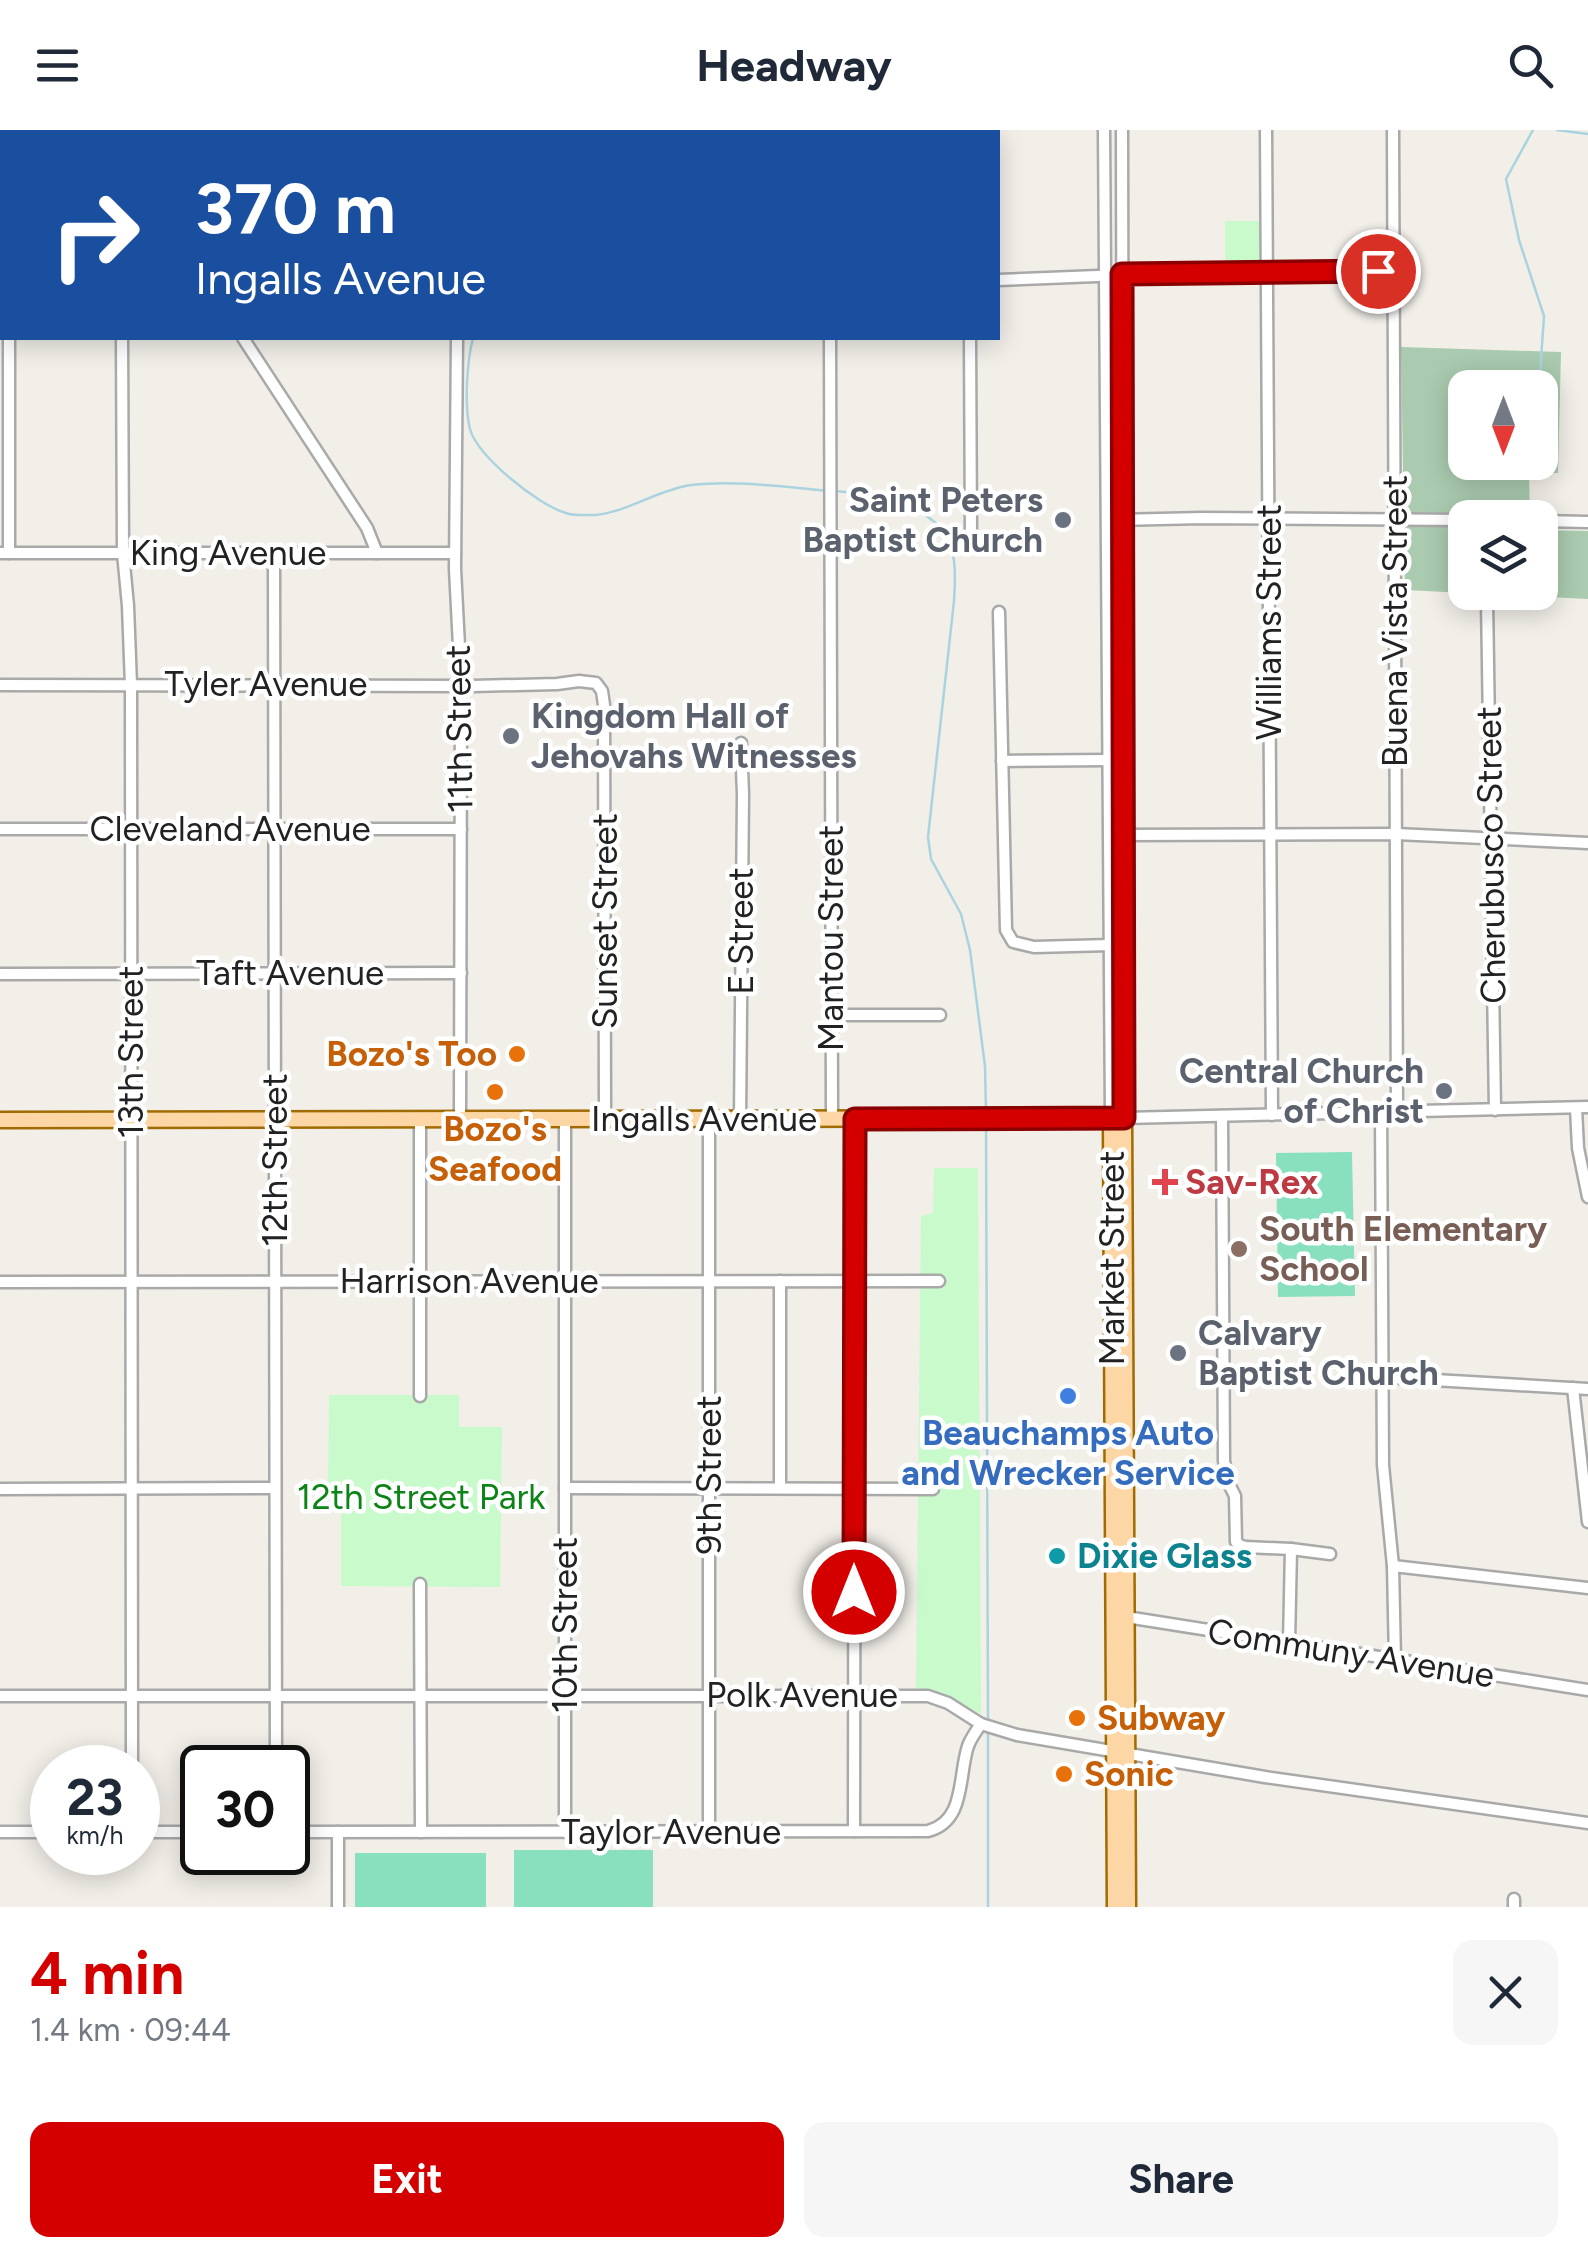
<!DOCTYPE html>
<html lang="en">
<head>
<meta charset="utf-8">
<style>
  :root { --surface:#fff; --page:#f6f6f7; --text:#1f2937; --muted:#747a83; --accent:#d40000 }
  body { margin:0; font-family:Figtree,sans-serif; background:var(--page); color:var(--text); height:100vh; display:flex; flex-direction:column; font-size:38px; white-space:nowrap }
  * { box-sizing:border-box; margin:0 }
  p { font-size:32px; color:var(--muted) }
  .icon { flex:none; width:55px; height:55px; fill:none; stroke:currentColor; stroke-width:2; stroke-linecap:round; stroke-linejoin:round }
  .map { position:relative; height:1777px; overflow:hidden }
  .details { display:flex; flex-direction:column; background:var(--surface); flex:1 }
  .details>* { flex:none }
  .hud { position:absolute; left:0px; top:0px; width:1000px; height:210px; box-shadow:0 5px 25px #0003; background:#1a4fa0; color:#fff; overflow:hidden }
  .needle { width:65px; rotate:180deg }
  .buttons { position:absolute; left:1448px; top:240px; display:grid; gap:20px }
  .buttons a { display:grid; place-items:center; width:110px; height:110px; border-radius:20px; background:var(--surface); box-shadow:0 5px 25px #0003; font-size:50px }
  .speed { position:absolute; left:30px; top:1615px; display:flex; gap:20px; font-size:50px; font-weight:700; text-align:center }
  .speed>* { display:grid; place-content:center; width:130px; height:130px; border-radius:50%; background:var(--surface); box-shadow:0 5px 25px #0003; line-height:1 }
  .speed small { font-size:25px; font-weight:400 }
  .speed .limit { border:5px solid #111; border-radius:15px; background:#fff; color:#111 }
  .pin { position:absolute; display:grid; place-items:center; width:85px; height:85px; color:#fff; margin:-42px; border:5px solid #fff; border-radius:50%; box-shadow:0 2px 10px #0007 }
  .me { position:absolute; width:110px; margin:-55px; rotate:0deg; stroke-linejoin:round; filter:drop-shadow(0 0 8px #0008) }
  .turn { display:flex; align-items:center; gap:35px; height:210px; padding:0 30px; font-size:45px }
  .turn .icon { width:130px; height:130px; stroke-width:2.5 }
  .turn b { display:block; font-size:70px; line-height:85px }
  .round { display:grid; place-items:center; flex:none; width:105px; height:105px; border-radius:20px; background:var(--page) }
  .overview { display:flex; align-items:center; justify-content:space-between; height:170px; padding:0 30px }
  h1 { font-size:60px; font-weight:700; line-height:75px; color:var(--accent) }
  .action { display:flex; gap:20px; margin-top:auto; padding:20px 30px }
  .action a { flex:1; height:115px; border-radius:20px; background:var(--accent); color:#fff; font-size:40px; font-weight:700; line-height:115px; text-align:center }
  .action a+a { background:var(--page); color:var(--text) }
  header { display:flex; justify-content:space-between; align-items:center; height:130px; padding:0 30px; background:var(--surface); font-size:45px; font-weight:700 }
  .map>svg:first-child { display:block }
  .cemetery { fill:#aacbaf; fill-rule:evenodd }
  .park { fill:#c8facc }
  .pitch { fill:#88e0be }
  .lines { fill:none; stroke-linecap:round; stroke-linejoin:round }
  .stream { stroke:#aad3df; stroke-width:2.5 }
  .minor-casing { stroke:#a9a9a9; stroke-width:15 }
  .major-casing { stroke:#a06b00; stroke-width:19 }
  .minor { stroke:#fff; stroke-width:10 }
  .major { stroke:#fcd6a4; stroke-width:14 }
  .route-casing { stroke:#8a0000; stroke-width:25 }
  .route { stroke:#d40000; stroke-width:18 }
  .worship-dot { fill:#6b7280; stroke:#fff; stroke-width:4 }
  .food-dot { fill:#e8710a; stroke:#fff; stroke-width:4 }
  .health-dot { fill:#e0444e; stroke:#fff; stroke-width:4 }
  .education-dot { fill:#8d6e63; stroke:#fff; stroke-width:4 }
  .shop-dot { fill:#3f7fe0; stroke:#fff; stroke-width:4 }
  .culture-dot { fill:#0f9aa8; stroke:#fff; stroke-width:4 }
  .labels { text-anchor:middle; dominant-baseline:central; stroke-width:9; stroke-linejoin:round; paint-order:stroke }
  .worship-label { font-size:35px; font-weight:bold; fill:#5b616d; stroke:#fff; text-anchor:end }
  .street-label { font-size:35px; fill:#222; stroke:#fff }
  .food-label { font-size:35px; font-weight:bold; fill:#c56008; stroke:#fff; text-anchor:start }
  .health-label { font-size:35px; font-weight:bold; fill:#be3a42; stroke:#fff; text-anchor:start }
  .education-label { font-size:35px; font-weight:bold; fill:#785e54; stroke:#fff; text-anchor:start }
  .shop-label { font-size:35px; font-weight:bold; fill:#366cbe; stroke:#fff }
  .park-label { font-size:35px; fill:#0c8416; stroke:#fff }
  .culture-label { font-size:35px; font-weight:bold; fill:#0d838f; stroke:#fff; text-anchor:start }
</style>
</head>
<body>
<header><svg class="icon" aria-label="menu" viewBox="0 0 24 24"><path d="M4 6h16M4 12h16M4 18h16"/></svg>Headway<svg class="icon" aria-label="search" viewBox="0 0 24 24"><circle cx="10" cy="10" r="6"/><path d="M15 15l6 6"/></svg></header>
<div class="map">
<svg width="1588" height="1777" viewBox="0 0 1588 1777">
  <rect width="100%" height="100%" fill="#f2efe9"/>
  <!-- cemetery -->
  <path class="cemetery" d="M1401,217L1561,222L1558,343H1529L1530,387L1465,388V462H1540V400L1588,401V469L1405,460ZM1465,258H1540V332H1465Z"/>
  <!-- park -->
  <g class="park">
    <rect x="1225" y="91" width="39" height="49"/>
    <path d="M934,1038H978L981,1584L938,1562L916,1558L921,1086L933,1083Z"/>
    <path d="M329,1265H459V1297H502L500,1457L341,1456V1356L328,1355Z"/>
  </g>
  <!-- pitch -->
  <g class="pitch">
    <path d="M1352,1022L1355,1166L1278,1167L1276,1023Z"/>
    <rect x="514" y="1720" width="139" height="57"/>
    <rect x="355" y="1723" width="131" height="54"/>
  </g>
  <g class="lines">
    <!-- stream -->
    <g class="stream">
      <path d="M805,0L807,2"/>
      <path d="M1533,0L1506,49L1519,110L1544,186L1539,258"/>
      <path d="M1557,0L1588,4"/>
      <path d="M653,2L657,0"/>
      <path d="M473,208C467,231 464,275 470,299C478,327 538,375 566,383C573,386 588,385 596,385C630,381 657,360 691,355C736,350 784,357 828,361"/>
      <path d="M1540,263L1547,276L1541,329"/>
      <path d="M836,361C870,364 932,375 948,409C957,428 955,452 954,471L928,707L931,729L961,784L970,820L985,936L986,982"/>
      <path d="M986,995L988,1589"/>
      <path d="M988,1604V1777"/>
    </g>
    <defs>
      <g id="minor">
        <path d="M122,0V2"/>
        <path d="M237,0V2"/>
        <path d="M830,0V2"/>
        <path d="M969,0V2"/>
        <path d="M1104,0L1111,988"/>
        <path d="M1122,0L1124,988L1588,977"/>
        <path d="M1266,0L1272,985"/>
        <path d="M1393,0L1397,982"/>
        <path d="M457,2V0"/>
        <path d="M0,73H2"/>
        <path d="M998,150L1122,145L1394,142"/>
        <path d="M0,190H2"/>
        <path d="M122,208L123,423L128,476L131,555L132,1638"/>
        <path d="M243,208L367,398L377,423"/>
        <path d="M457,208L455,439L461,555L460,990"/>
        <path d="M830,208L832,989"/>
        <path d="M970,208L971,407"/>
        <path d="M1116,390L1203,388L1465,390"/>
        <path d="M1540,391L1588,392"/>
        <path d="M0,423H455"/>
        <path d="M9,423V208"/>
        <path d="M274,423L276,1638"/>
        <path d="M1487,470L1495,980"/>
        <path d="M999,482L1006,800L1013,812L1034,817L1110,815"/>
        <path d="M0,555L473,556L557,554L579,551L596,553L602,561L604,575L605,989"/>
        <path d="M1002,631L1109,630"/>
        <path d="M0,699H461"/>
        <path d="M1119,705L1396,704L1588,713"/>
        <path d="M0,844L461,843"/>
        <path d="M832,885H940"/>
        <path d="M1576,978L1578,1018L1588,1067"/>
        <path d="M1381,982L1383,1335L1393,1436L1395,1530"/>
        <path d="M1222,986L1224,1331L1229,1354L1235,1366L1236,1412L1241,1416L1246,1417L1291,1419L1330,1424"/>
        <path d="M565,989V1702"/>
        <path d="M709,989V1701"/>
        <path d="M740,989L743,664L741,613"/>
        <path d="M780,1151V1358"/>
        <path d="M0,1152L939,1151"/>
        <path d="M1383,1247L1588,1259"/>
        <path d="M1573,1258L1588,1392"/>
        <path d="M420,1266V990"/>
        <path d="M565,1358L933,1359"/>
        <path d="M0,1359L275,1358"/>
        <path d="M1393,1436L1588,1458"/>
        <path d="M420,1454L421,1702"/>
        <path d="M1120,1486L1588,1560"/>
        <path d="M1289,1513L1291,1419"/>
        <path d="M0,1566H928L948,1573L981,1594L1017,1605L1265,1647L1588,1693"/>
        <path d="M854,1701L855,989"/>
        <path d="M0,1702H52"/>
        <path d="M138,1702H202"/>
        <path d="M288,1702L928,1701C966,1691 958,1646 968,1616C971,1608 976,1601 981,1594"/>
        <path d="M1514,1769V1777"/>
        <path d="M338,1777V1702"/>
      </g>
      <g id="major">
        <path d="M1111,988L1115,1777"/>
        <path d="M0,990L1124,988L1128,1777"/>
      </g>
    </defs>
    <!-- minor casing -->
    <use href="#minor" class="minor-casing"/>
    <!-- major casing -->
    <use href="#major" class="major-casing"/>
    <!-- minor -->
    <use href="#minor" class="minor"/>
    <!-- major -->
    <use href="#major" class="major"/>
  </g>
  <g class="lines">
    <defs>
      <path id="route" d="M854,1462L855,989L1124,988L1122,144L1378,141"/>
    </defs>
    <!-- route casing -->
    <use href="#route" class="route-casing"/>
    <!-- route -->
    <use href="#route" class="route"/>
  </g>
  <!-- markers -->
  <g class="worship-dot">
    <circle cx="1063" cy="390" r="10"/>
    <circle cx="511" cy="606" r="10"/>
    <circle cx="1444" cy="961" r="10"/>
    <circle cx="1178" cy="1223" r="10"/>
  </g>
  <g class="food-dot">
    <circle cx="517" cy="924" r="10"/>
    <circle cx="495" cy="962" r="10"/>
    <circle cx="1077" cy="1588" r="10"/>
    <circle cx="1064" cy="1644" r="10"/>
  </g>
  <path class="health-dot" d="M1160 1037h10v10h10v10h-10v10h-10v-10h-10v-10h10z"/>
  <circle class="education-dot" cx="1239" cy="1119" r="10"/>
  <circle class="shop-dot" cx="1068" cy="1266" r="10"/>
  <circle class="culture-dot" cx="1057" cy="1426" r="10"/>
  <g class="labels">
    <!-- worship labels -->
    <g class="worship-label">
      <text x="1043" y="370">Saint Peters<tspan x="1043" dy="40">Baptist Church</tspan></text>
      <text x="531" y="586" text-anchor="start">Kingdom Hall of<tspan x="531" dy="40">Jehovahs Witnesses</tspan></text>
      <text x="1424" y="941">Central Church<tspan x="1424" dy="40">of Christ</tspan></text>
      <text x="1198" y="1203" text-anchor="start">Calvary<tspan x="1198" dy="40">Baptist Church</tspan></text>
    </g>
    <!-- street labels -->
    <g class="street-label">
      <text x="228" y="423">King Avenue</text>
      <text transform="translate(1395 491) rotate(-90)">Buena Vista Street</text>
      <text transform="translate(1269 492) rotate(-90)">Williams Street</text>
      <text x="266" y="554">Tyler Avenue</text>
      <text transform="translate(459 599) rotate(-91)">11th Street</text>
      <text x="230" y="699">Cleveland Avenue</text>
      <text transform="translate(1491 725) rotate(-91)">Cherubusco Street</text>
      <text transform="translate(605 791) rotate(-90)">Sunset Street</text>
      <text transform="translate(741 801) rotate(-90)">E Street</text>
      <text transform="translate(831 808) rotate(-90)">Mantou Street</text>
      <text x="290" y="843">Taft Avenue</text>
      <text transform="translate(131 922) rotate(-90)">13th Street</text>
      <text x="704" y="989">Ingalls Avenue</text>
      <text transform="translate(275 1030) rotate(-90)">12th Street</text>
      <text transform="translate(1112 1128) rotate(-90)">Market Street</text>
      <text x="469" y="1151">Harrison Avenue</text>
      <text transform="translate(709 1345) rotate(-90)">9th Street</text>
      <text transform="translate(565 1495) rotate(-90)">10th Street</text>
      <text transform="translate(1351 1523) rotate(9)">Communy Avenue</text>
      <text x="802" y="1565">Polk Avenue</text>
      <text x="671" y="1702">Taylor Avenue</text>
    </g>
    <!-- food labels -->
    <g class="food-label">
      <text x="497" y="924" text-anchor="end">Bozo's Too</text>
      <text x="495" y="999" text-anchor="middle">Bozo's<tspan x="495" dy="40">Seafood</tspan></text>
      <text x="1097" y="1588">Subway</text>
      <text x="1084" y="1644">Sonic</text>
    </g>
    <!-- health labels -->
    <g class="health-label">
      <text x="1185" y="1052">Sav-Rex</text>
    </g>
    <!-- education labels -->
    <g class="education-label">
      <text x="1259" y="1099">South Elementary<tspan x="1259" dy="40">School</tspan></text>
    </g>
    <!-- shop labels -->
    <g class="shop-label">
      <text x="1068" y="1303">Beauchamps Auto<tspan x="1068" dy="40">and Wrecker Service</tspan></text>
    </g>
    <!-- park labels -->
    <g class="park-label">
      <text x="421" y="1367">12th Street Park</text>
    </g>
    <!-- culture labels -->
    <g class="culture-label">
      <text x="1077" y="1426">Dixie Glass</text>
    </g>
  </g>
</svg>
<div class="buttons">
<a><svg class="needle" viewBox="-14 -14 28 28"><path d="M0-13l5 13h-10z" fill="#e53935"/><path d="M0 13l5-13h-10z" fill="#747a83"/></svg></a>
<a><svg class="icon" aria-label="layers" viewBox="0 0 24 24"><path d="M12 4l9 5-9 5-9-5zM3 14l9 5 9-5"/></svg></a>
</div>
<div class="speed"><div>23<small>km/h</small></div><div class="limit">30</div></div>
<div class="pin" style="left:1378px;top:141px;background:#d93025"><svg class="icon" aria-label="arrive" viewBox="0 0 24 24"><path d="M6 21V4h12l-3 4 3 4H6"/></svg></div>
<svg class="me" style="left:854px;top:1462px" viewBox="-20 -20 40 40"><circle r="17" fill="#d40000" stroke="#fff" stroke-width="3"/><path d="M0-11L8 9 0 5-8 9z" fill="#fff"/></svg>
<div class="hud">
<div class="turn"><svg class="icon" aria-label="right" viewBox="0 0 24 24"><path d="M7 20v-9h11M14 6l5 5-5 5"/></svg><div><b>370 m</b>Ingalls Avenue</div></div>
</div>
</div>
<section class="details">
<div class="overview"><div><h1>4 min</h1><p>1.4 km · 09:44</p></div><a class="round"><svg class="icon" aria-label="close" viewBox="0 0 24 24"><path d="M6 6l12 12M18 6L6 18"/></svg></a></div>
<div class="action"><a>Exit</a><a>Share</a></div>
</section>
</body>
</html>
